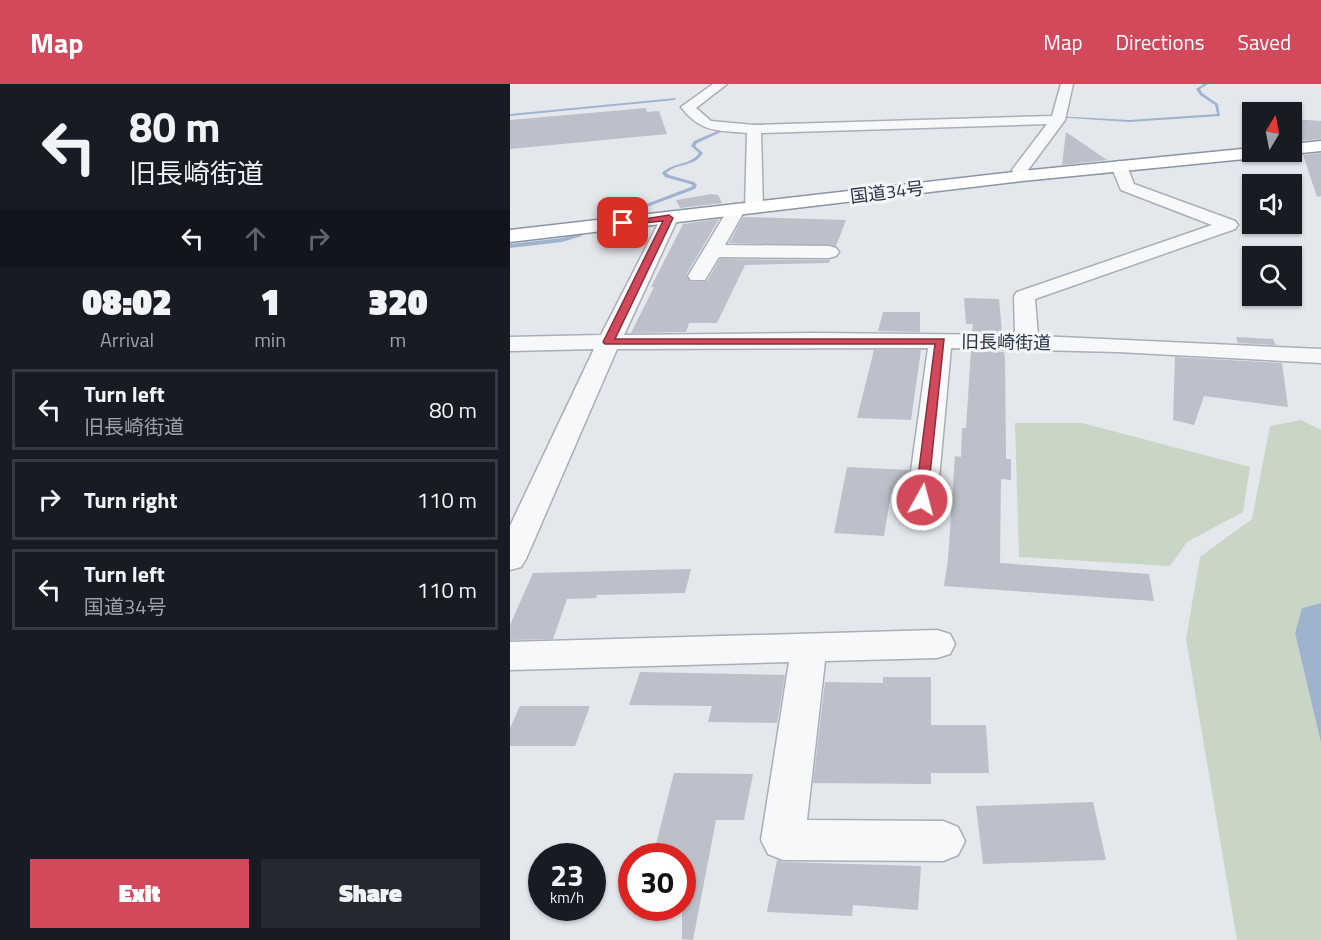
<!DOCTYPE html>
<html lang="en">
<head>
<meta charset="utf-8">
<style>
  :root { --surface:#171b24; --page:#242831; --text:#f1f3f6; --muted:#9ea1a6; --line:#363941; --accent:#d1495b }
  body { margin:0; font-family:"Titillium Web","Noto Sans JP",sans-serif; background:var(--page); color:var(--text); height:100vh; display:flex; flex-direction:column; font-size:22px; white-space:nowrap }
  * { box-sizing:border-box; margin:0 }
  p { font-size:20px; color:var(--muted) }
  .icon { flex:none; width:33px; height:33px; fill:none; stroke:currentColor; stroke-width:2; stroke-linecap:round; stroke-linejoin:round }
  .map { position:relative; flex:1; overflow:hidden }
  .sheet { display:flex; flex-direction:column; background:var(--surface); width:510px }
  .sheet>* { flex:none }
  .banner { background:#171b24; color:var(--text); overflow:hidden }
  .needle { width:39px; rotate:10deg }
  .tools { position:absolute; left:732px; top:18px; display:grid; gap:12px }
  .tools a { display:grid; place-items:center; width:60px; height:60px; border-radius:0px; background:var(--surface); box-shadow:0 2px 4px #0004; font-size:30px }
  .speed { position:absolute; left:18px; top:759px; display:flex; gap:12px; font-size:30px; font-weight:700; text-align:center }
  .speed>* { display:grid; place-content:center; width:78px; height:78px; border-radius:50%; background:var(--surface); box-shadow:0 2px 4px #0004; line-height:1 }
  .speed small { font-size:15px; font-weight:400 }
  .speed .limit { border:9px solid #d22; background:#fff; color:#111 }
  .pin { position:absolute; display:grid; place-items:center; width:51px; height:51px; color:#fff; margin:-26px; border-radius:12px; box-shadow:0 3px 9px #0006 }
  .me { position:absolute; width:66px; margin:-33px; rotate:7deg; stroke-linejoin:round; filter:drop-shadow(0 0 4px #0008) }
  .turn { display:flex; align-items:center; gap:21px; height:126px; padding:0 30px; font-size:27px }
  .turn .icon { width:78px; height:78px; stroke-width:2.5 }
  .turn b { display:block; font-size:42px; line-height:51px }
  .lanes { display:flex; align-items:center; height:57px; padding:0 30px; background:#0003; justify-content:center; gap:30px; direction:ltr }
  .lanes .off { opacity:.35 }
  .eta { display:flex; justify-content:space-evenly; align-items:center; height:102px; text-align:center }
  .eta b { font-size:36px; font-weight:800; line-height:42px }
  .button { display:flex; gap:12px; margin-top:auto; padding:12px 30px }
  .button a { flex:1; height:69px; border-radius:0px; background:var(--accent); color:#fff; font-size:24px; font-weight:800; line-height:69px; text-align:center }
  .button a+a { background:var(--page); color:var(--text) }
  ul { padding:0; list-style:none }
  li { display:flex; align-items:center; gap:18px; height:81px; margin:0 12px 9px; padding:0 18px; border:3px solid var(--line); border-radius:0px }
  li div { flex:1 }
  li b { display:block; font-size:22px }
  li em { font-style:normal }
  header { display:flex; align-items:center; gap:36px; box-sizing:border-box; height:84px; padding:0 30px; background:var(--accent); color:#fff }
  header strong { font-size:28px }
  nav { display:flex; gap:33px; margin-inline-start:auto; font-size:21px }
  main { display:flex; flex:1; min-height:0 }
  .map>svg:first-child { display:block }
  .green { fill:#c9d6c5 }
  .water { fill:#9fb4cc }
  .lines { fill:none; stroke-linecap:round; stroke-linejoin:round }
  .stream { fill:#9fb4cc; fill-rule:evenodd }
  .building { fill:#bbc0ca }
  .minor-casing { stroke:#a9aeb7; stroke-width:3 }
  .trunk-casing { stroke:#8b94a3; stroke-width:3 }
  .minor { fill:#f7f8fa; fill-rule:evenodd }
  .trunk { fill:#fff; fill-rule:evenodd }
  .route { fill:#d1495b; stroke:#882f3b; stroke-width:1.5 }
  .labels { text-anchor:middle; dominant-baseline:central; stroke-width:6; stroke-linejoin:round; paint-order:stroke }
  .far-street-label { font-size:18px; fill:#2b3445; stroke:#f4f6f9 }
</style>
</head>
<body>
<header>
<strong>Map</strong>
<nav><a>Map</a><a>Directions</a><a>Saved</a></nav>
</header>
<main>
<section class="sheet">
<div class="banner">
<div class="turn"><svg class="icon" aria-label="left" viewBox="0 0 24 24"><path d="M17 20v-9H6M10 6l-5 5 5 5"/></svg><div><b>80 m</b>旧長崎街道</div></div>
<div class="lanes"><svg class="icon" aria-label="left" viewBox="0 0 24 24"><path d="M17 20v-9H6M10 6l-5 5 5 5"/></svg><svg class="icon off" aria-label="ahead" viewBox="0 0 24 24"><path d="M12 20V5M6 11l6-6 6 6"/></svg><svg class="icon off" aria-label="right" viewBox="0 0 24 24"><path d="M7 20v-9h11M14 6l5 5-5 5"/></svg></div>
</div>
<div class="eta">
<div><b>08:02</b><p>Arrival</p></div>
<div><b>1</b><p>min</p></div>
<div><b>320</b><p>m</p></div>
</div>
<ul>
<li><svg class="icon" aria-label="left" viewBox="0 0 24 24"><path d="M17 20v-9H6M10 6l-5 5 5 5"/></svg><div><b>Turn left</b><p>旧長崎街道</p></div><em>80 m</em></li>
<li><svg class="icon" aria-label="right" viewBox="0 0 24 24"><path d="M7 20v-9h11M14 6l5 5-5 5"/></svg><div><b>Turn right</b></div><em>110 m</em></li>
<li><svg class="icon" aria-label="left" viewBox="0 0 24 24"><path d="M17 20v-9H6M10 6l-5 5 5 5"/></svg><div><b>Turn left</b><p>国道34号</p></div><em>110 m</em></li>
</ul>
<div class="button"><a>Exit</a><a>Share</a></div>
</section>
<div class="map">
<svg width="811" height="856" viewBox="0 0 811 856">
  <rect width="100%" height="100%" fill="#e4e7ec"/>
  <!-- green -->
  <g class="green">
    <path d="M791,336L811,346V519L792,524L785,549L811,659V856H727L676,555L690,473L742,435L760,342Z"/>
    <path d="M505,339H572L740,383L733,428L677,458L660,482L509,473Z"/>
  </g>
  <!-- water -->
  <path class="water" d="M811,519V659L785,549L792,524Z"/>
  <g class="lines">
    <!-- stream -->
    <g class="stream">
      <path d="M694,0H698L690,5L692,9L708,20L710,32L619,38L544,33L546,32L619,36L707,30L705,21L690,11L686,5Z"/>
      <path d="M166,14L165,16L0,32V30Z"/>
      <path d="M311,38L312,40L234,42L232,41L234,40Z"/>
      <path d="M217,43L220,44L187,59L185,62L193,69C183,84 169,78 156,89L159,91L184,98L187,101L185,105L134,124L118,133H114V131L131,122L181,103L183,101L180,100L155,93L152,89C163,78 180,82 189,69L181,62L184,57Z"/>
      <path d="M70,149L72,150V152L52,158L0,164V160L52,154Z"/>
    </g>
  </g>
  <!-- building -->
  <g class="building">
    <path d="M136,24L137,28L149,27L157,50L0,65V36Z"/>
    <path d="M782,35L811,37V55L788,57Z"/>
    <path d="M556,48L597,76L552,81Z"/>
    <path d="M811,69V112L807,113L793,71Z"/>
    <path d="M202,110L208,111L212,119L170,124L166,116Z"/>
    <path d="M233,133L336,136L326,162L219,159Z"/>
    <path d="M209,135L176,191L181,198L197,197L210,175L320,176L319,179L235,181L207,239H179L176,248L121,249L144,203H141L173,140Z"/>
    <path d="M454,214L489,215L492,249L462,248L463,240H456Z"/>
    <path d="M373,228H410V248L368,247Z"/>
    <path d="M726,253L763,255L766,261L728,259Z"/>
    <path d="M364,266H411L401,336L347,334Z"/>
    <path d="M461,267L494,268L495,274L496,375H501V396L491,395L490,479L639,490L644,517L434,502L438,476L445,372L451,373L452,344H456Z"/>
    <path d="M665,273L772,279L778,323L694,312L684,341L663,336Z"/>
    <path d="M337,383L399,386L395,411L381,410L374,452L324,449Z"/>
    <path d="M181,485L175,509L87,511L86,514L57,515L43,555L0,556V541L23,489Z"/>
    <path d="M130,588L275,591L267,639L198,638L202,622L119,621Z"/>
    <path d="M373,593H421V641H476L479,689H421V700L303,699L315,598L373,599Z"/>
    <path d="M10,622H80L65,662H0V644Z"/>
    <path d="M164,689L243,690L234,736H206L183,856L172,855V772H143Z"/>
    <path d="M583,718L596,776L473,780L466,722Z"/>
    <path d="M267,776L273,778L411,782L408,826L343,821L342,832L257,828Z"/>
  </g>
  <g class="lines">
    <defs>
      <g id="minor">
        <path d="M203,0H217L186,24L201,37L244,41L542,32L551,0H563L555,36L518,86L520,92L518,95H506L502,86L537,40L251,49L253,124L250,128H238L235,124L237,49C207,46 191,49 171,23Z"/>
        <path d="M609,77L617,82L624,100L725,137L728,141L725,145L525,215L528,252L811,265V279L608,268L441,264L427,416L422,423L412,425L402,423L397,416L418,264L107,265L16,475L11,483L0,486V442L84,265L0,267V253L91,251L153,130H165L168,134L114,251L304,249L505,251L504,212L507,208L702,141L611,106L601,82Z"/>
        <path d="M226,121L232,122L235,126L215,161L319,162L326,164L329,168L326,172L319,174L209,173L195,196H181L178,192L220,122Z"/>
        <path d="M427,546L440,550L445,560L440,570L427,574L315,577L297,736L433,737L448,743L455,757L448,771L433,777L273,776L258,770L251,756L279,578L0,586V558Z"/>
      </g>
      <g id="trunk">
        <path d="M811,57V67L782,70L776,68H782V60Z"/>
        <path d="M742,64V68H763L755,73L512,97L0,158V146L512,87Z"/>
      </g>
    </defs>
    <!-- minor casing -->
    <use href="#minor" class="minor-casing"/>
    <!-- trunk casing -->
    <use href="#trunk" class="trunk-casing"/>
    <!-- minor -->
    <use href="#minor" class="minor"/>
    <!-- trunk -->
    <use href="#trunk" class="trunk"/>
  </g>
  <!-- route -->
  <path class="route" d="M159,131L163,134L105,255H434L417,419H407L405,416L425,260H95L93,258L153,137L113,141L109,139Z"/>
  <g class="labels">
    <!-- far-street labels -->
    <g class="far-street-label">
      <text transform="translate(377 108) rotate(-7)">国道34号</text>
      <text transform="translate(496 258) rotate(1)">旧長崎街道</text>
    </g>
  </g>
</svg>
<div class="tools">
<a><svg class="needle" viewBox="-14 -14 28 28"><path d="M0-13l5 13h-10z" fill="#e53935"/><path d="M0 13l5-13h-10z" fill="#9ea1a6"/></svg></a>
<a><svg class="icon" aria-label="sound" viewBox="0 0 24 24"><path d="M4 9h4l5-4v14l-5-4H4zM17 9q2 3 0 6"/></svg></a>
<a><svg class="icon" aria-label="search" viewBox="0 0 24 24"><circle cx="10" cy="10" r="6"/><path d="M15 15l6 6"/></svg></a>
</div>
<div class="speed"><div>23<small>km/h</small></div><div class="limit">30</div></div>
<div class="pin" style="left:113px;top:139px;background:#d93025"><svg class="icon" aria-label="arrive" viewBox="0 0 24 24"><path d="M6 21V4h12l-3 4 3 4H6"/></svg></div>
<svg class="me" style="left:412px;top:416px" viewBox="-20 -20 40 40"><circle r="17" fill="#d1495b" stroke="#fff" stroke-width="3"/><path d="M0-11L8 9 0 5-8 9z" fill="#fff"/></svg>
</div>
</main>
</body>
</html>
